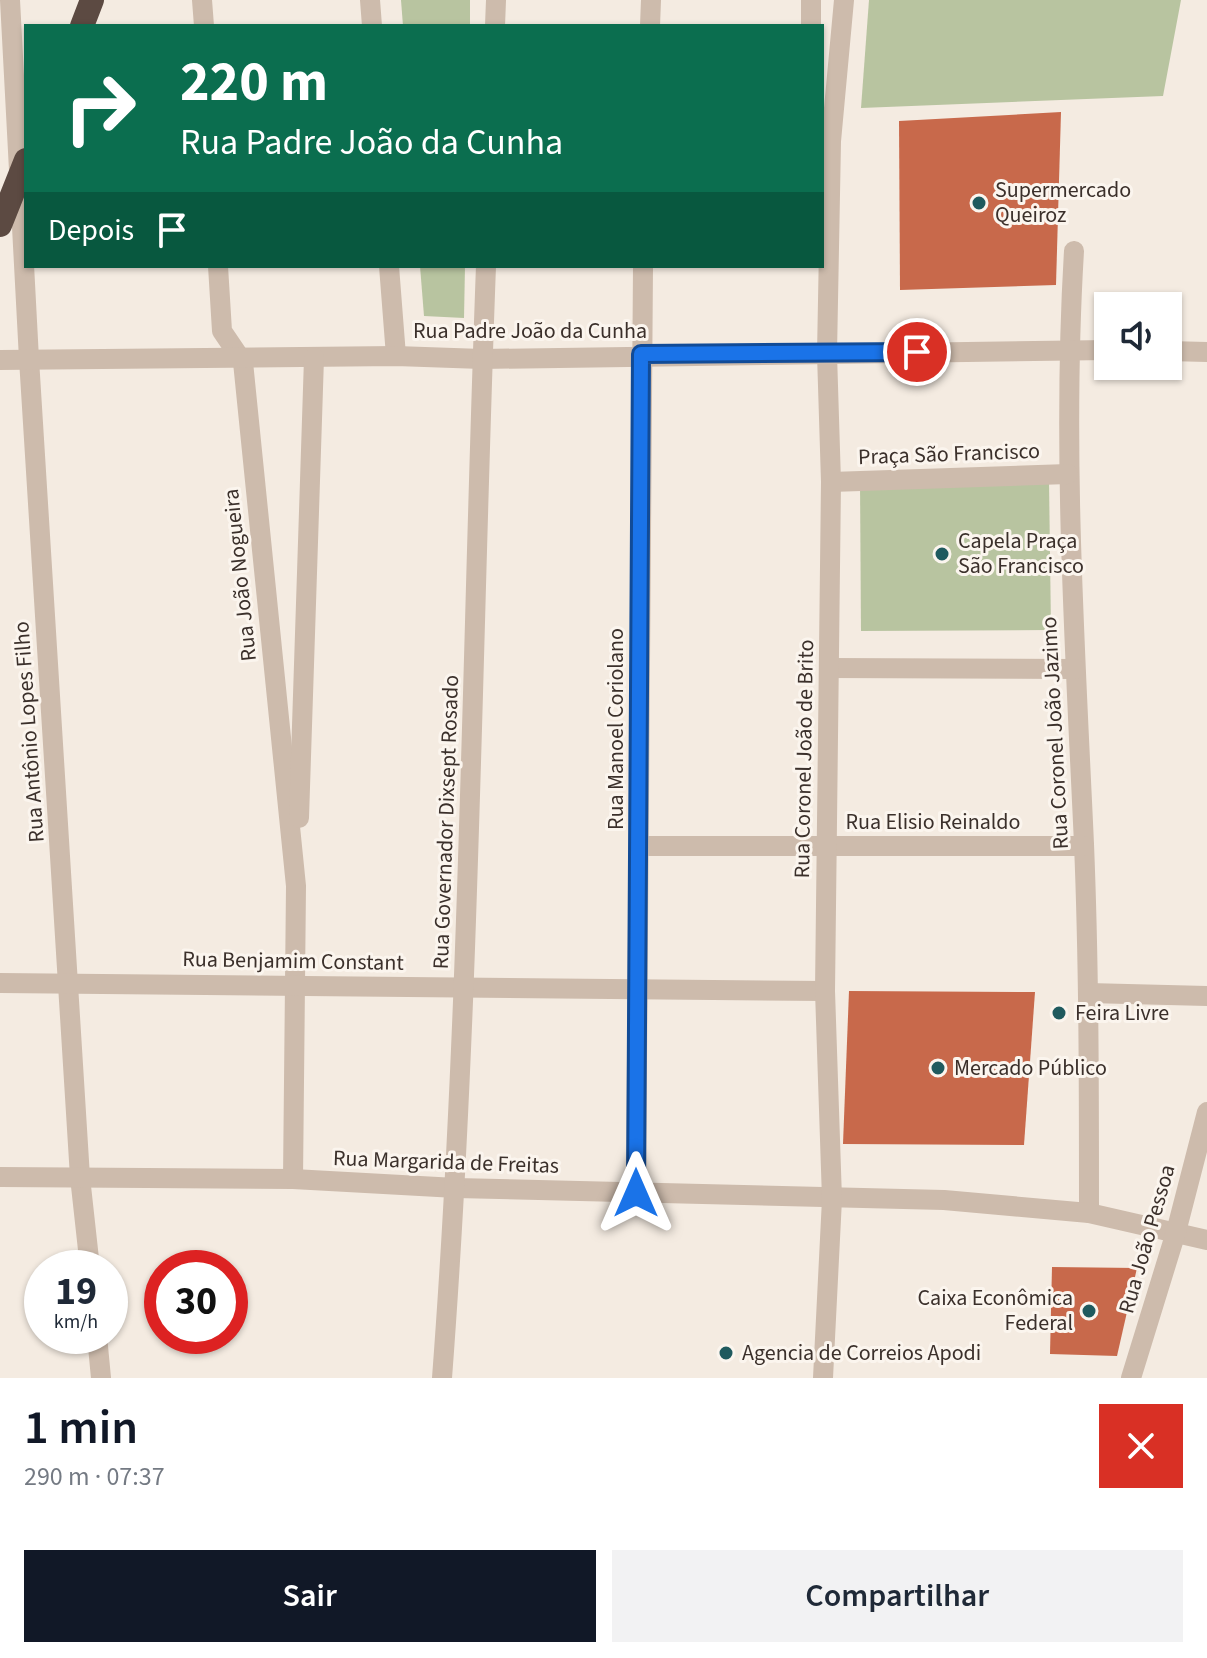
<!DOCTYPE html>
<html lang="pt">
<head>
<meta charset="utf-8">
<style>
  :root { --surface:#fff; --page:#f2f2f3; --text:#1f2937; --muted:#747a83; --accent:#111827 }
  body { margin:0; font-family:"Source Sans 3",sans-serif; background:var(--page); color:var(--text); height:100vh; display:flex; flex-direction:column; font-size:30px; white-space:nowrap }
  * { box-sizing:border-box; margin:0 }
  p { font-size:26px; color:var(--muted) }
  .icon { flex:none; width:44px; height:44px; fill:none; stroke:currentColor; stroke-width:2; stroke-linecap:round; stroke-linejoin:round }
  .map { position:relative; height:1378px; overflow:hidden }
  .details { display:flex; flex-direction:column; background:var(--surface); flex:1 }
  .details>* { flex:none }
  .top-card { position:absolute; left:24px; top:24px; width:800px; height:244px; border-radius:0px; box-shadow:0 2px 6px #0004; background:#0b6e4f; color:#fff; overflow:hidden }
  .fabs { position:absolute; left:1094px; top:292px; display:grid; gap:16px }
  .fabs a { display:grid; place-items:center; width:88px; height:88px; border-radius:0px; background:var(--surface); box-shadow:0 2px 6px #0004; font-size:40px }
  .speed { position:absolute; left:24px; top:1250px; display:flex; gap:16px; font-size:40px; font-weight:700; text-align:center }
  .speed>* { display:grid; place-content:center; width:104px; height:104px; border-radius:50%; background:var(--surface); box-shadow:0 2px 6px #0004; line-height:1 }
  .speed small { font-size:20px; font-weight:400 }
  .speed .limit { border:12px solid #d22; background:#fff; color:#111 }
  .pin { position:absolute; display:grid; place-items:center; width:68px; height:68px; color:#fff; margin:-34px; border:4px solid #fff; border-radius:50%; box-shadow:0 2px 8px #0007 }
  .me { position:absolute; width:88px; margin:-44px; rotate:0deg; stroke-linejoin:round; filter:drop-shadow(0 0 6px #0008) }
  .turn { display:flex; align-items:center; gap:28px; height:168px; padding:0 24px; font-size:36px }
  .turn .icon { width:104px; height:104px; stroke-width:2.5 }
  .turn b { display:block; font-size:56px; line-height:68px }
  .then { display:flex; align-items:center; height:76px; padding:0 24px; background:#0003; gap:16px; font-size:30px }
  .round { display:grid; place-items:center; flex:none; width:84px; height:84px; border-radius:0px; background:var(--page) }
  .head { display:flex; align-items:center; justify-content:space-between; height:136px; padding:0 24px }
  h1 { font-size:48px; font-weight:600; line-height:60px; color:var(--accent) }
  .action { display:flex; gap:16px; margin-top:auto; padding:16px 24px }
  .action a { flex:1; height:92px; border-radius:0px; background:var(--accent); color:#fff; font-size:32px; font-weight:600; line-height:92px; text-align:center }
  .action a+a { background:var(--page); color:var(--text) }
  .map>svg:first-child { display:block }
  .green { fill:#b8c4a0 }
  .building { fill:#c8694b }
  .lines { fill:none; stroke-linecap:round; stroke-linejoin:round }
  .minor { stroke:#cdbbac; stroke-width:20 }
  .highway { stroke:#5c4a42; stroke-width:24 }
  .route-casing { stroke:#114b97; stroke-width:20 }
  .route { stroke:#1a73e8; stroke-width:14 }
  .poi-dot { fill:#1f5a5e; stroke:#fbf5ee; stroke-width:3 }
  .labels { text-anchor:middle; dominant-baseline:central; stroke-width:6; stroke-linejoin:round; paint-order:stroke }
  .poi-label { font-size:22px; fill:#3b302b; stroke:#fbf5ee; text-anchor:start }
  .street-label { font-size:22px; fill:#3b302b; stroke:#fbf5ee }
</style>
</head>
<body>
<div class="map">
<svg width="1207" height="1378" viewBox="0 0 1207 1378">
  <rect width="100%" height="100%" fill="#f4ebe1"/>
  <!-- green -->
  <g class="green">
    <path d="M401,0H470V26H403Z"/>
    <path d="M869,0H1181L1163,96L861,108Z"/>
    <path d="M420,266H465L464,318L424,316Z"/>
    <path d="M1049,480L1051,630L861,631L860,481Z"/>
  </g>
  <!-- building -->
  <g class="building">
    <path d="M1061,112L1056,285L900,290L899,121Z"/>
    <path d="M849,991L1035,992L1024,1145L843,1144Z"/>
    <path d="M1052,1267L1137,1268L1117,1356L1050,1354Z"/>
  </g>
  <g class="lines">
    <!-- minor -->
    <g class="minor">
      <path d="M10,0L29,359L80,1177L90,1268"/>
      <path d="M202,0L204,26"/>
      <path d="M370,0L372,26"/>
      <path d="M811,0V26"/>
      <path d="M495,26L496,0"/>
      <path d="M650,26L651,0"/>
      <path d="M1074,251C1062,448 1075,646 1084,844C1089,967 1089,1090 1089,1213"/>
      <path d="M218,266L222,331L243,362L296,886L293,1179"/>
      <path d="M389,266L396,356"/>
      <path d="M1168,351L1207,352"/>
      <path d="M0,360L396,356L482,359L1108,350"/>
      <path d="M831,482L1068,474"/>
      <path d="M829,668L1075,669"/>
      <path d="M299,818L314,358"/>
      <path d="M640,846H1084"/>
      <path d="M0,983L825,991"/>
      <path d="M1088,993L1207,996"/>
      <path d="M0,1177L293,1179L456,1188L944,1200L1089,1213L1207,1240"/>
      <path d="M636,1193L643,266"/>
      <path d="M97,1336L101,1378"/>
      <path d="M442,1378C470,1008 472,637 486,266"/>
      <path d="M823,1378L832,1199L825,991L831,482L827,354L831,141L844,0"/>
      <path d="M1131,1378L1176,1232L1207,1112"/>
    </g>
    <!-- highway -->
    <g class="highway">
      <path d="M82,26L92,0"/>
      <path d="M0,225L26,160"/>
    </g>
  </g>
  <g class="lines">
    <defs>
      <path id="route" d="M636,1193L641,354L917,352"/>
    </defs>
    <!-- route casing -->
    <use href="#route" class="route-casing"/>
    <!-- route -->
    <use href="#route" class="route"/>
  </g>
  <!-- markers -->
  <g class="poi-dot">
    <circle cx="979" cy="203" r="8"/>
    <circle cx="942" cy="554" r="8"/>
    <circle cx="1059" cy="1013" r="8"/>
    <circle cx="938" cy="1068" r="8"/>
    <circle cx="1089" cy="1311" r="8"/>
    <circle cx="726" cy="1353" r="8"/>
  </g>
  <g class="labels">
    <!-- poi labels -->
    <g class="poi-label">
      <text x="995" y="190">Supermercado<tspan x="995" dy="25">Queiroz</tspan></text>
      <text x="958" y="541">Capela Praça<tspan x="958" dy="25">São Francisco</tspan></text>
      <text x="1075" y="1013">Feira Livre</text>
      <text x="954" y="1068">Mercado Público</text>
      <text x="1073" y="1298" text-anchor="end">Caixa Econômica<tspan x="1073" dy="25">Federal</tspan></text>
      <text x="742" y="1353">Agencia de Correios Apodi</text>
    </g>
    <!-- street labels -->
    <g class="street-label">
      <text x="530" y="331">Rua Padre João da Cunha</text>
      <text transform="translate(949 454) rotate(-2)">Praça São Francisco</text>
      <text transform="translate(240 575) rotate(-96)">Rua João Nogueira</text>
      <text transform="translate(616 729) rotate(-90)">Rua Manoel Coriolano</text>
      <text transform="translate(29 732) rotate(-94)">Rua Antônio Lopes Filho</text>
      <text transform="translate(1055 733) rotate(-93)">Rua Coronel João Jazimo</text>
      <text transform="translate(804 759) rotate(-89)">Rua Coronel João de Brito</text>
      <text transform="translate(446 822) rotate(-88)">Rua Governador Dixsept Rosado</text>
      <text x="933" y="822">Rua Elisio Reinaldo</text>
      <text transform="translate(293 961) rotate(1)">Rua Benjamim Constant</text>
      <text transform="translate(446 1162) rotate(2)">Rua Margarida de Freitas</text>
      <text transform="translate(1147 1239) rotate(-74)">Rua João Pessoa</text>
    </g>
  </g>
</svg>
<div class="fabs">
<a><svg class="icon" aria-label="sound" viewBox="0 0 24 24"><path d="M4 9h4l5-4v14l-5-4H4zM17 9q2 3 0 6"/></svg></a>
</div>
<div class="speed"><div>19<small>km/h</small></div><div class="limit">30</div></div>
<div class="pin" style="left:917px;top:352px;background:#d93025"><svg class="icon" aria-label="arrive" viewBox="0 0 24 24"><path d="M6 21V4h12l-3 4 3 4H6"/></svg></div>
<svg class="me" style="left:636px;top:1193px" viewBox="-20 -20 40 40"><path d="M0-17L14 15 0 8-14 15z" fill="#1a73e8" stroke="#fff" stroke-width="4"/></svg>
<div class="top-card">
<div class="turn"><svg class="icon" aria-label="right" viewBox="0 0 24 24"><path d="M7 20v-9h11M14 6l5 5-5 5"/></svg><div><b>220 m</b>Rua Padre João da Cunha</div></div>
<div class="then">Depois<svg class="icon" aria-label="arrive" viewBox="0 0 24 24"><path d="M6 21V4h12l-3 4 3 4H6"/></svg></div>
</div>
</div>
<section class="details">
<div class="head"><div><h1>1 min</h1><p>290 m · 07:37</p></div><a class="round" style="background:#d93025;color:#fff"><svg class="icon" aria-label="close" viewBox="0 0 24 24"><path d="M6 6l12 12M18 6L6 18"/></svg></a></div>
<div class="action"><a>Sair</a><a>Compartilhar</a></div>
</section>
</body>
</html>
